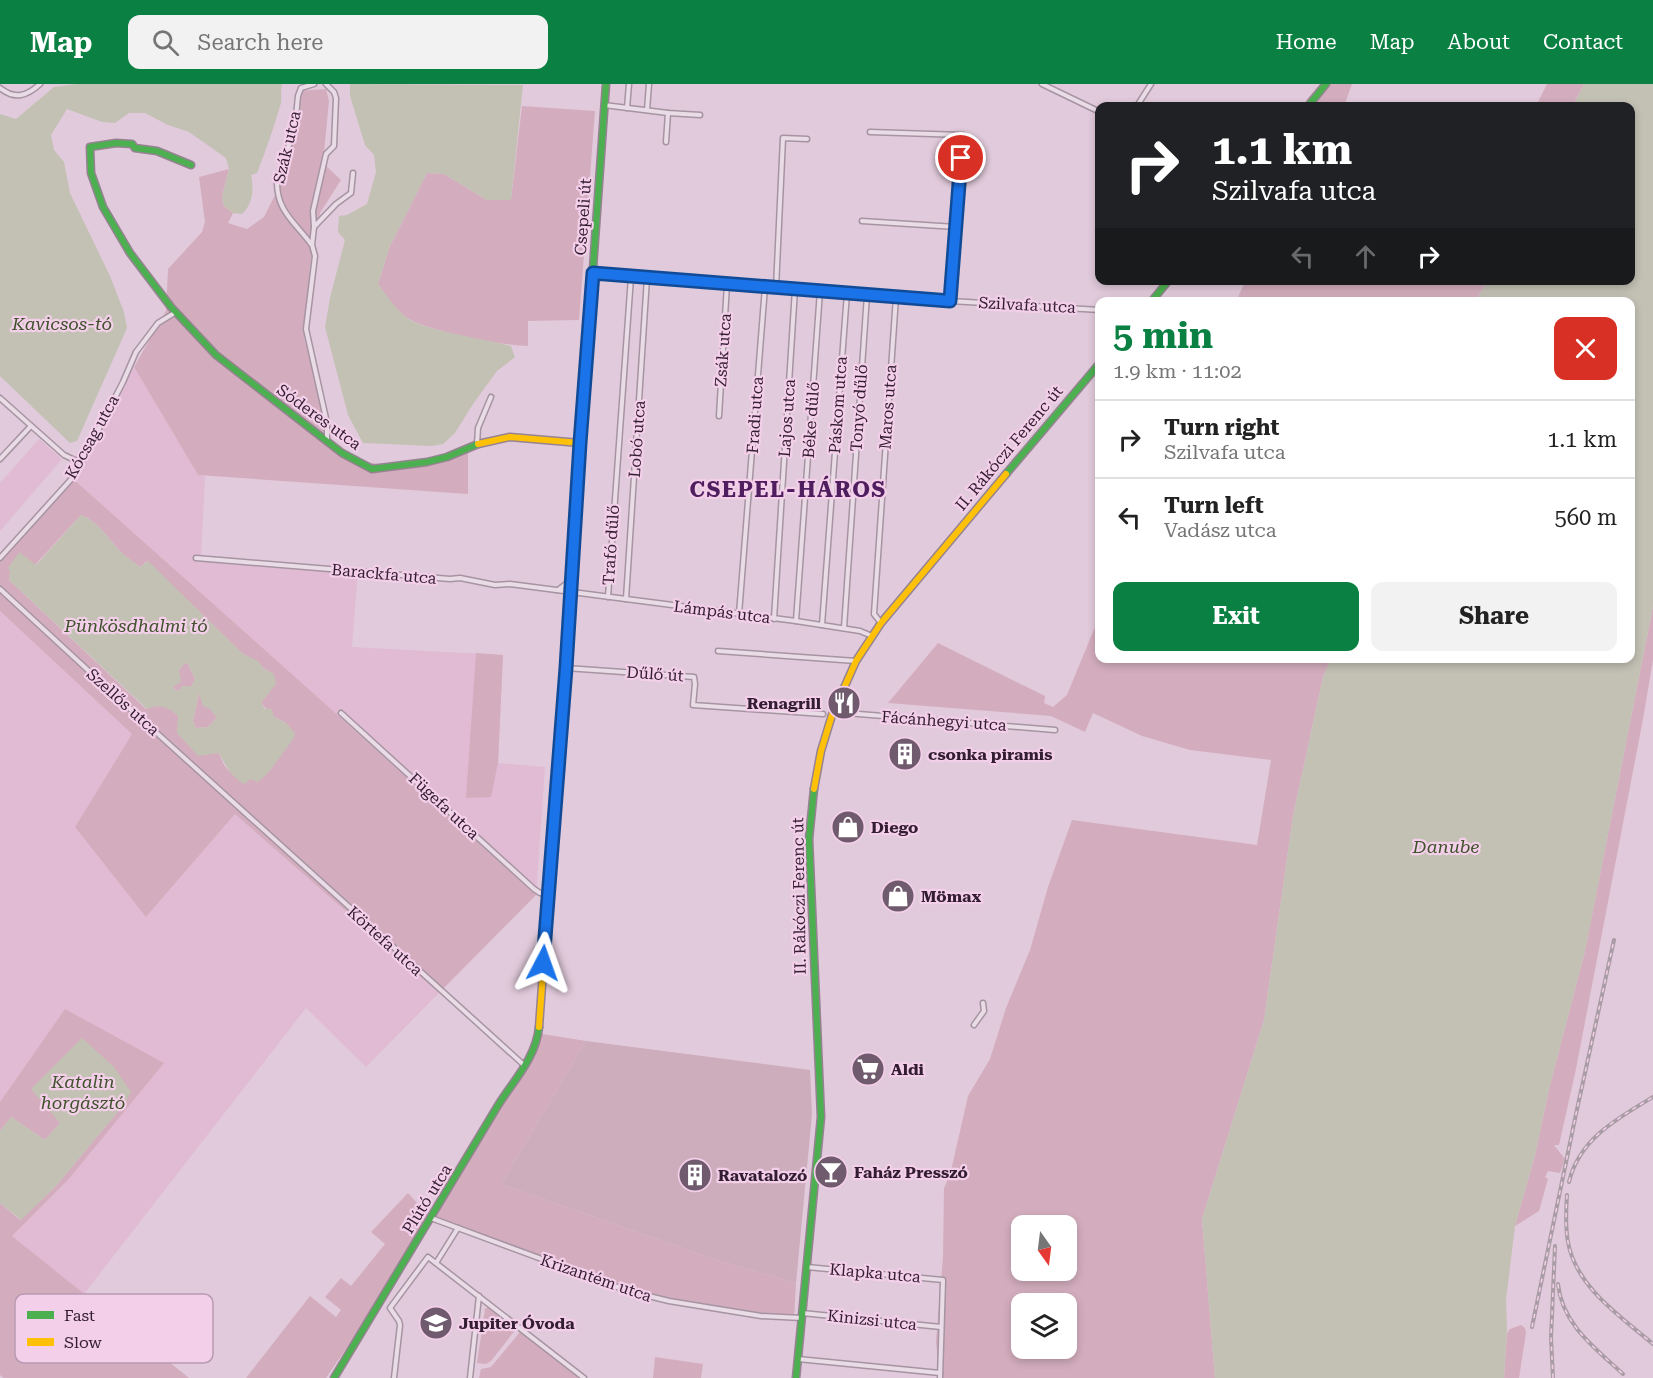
<!DOCTYPE html>
<html lang="en">
<head>
<meta charset="utf-8">
<style>
  :root { --surface:#fff; --page:#f2f2f2; --text:#222; --muted:#767676; --line:#e0e0e0; --accent:#0b8043 }
  body { margin:0; font-family:"Roboto Serif",serif; background:var(--page); color:var(--text); height:100vh; display:flex; flex-direction:column; font-size:22px; white-space:nowrap }
  * { box-sizing:border-box; margin:0 }
  p { font-size:20px; color:var(--muted) }
  .icon { flex:none; width:33px; height:33px; fill:none; stroke:currentColor; stroke-width:2; stroke-linecap:round; stroke-linejoin:round }
  .map { position:relative; flex:1; overflow:hidden }
  .drawer { position:absolute; left:1095px; top:213px; width:540px; height:366px; display:flex; flex-direction:column; background:var(--surface); border-radius:12px; box-shadow:0 3px 9px #0003 }
  .drawer>* { flex:none }
  .top-card { position:absolute; left:1095px; top:18px; width:540px; height:183px; border-radius:12px; box-shadow:0 3px 9px #0003; background:#202124; color:#fff; overflow:hidden }
  .needle { width:39px; rotate:166deg }
  .tools { position:absolute; left:1011px; top:1131px; display:grid; gap:12px }
  .tools a { display:grid; place-items:center; width:66px; height:66px; border-radius:12px; background:var(--surface); box-shadow:0 3px 9px #0003; font-size:30px }
  .pin { position:absolute; display:grid; place-items:center; width:51px; height:51px; color:#fff; margin:-26px; border:3px solid #fff; border-radius:50%; box-shadow:0 2px 6px #0007 }
  .me { position:absolute; width:66px; margin:-33px; rotate:4deg; stroke-linejoin:round; filter:drop-shadow(0 0 4px #0008) }
  .turn { display:flex; align-items:center; gap:21px; height:126px; padding:0 18px; font-size:27px }
  .turn .icon { width:78px; height:78px; stroke-width:2.5 }
  .turn b { display:block; font-size:42px; line-height:51px }
  .lanes { display:flex; align-items:center; height:57px; padding:0 18px; background:#0003; justify-content:center; gap:30px; direction:ltr }
  .lanes .off { opacity:.35 }
  .round { display:grid; place-items:center; flex:none; width:63px; height:63px; border-radius:12px; background:var(--page) }
  .overview { display:flex; align-items:center; justify-content:space-between; height:102px; padding:0 18px }
  h1 { font-size:36px; font-weight:700; line-height:45px; color:var(--accent) }
  .primary-button { display:flex; gap:12px; margin-top:auto; padding:12px 18px }
  .primary-button a { flex:1; height:69px; border-radius:12px; background:var(--accent); color:#fff; font-size:24px; font-weight:700; line-height:69px; text-align:center }
  .primary-button a+a { background:var(--page); color:var(--text) }
  ul { padding:0; list-style:none }
  li { display:flex; align-items:center; gap:18px; height:78px; padding:0 18px; border-top:2px solid var(--line) }
  li div { flex:1 }
  li b { display:block; font-size:22px }
  li em { font-style:normal }
  header { display:flex; align-items:center; gap:36px; box-sizing:border-box; height:84px; padding:0 30px; background:var(--accent); color:#fff }
  header strong { font-size:28px }
  nav { display:flex; gap:33px; margin-inline-start:auto; font-size:21px }
  .search { width:420px; height:54px; background:var(--page); display:flex; align-items:center; gap:15px; box-sizing:border-box; padding:0 21px; border-radius:12px; color:var(--muted); font-size:22px }
  .map>svg:first-child { display:block }
  .farmland { fill:#e0bbd3 }
  .green { fill:#d3adbd; fill-rule:evenodd }
  .cemetery { fill:#cdacbb }
  .water { fill:#c3c1b4; fill-rule:evenodd }
  .lines { fill:none; stroke-linecap:round; stroke-linejoin:round }
  .street-casing { stroke:#a694a2; stroke-width:7 }
  .fast-casing { stroke:#968392; stroke-width:9 }
  .slow-casing { stroke:#968392; stroke-width:9 }
  .street { stroke:#eadce6; stroke-width:4 }
  .fast { stroke:#4caf50; stroke-width:6 }
  .slow { stroke:#ffc107; stroke-width:6 }
  .rail-casing { stroke:#a99ca5; stroke-width:4 }
  .rail { stroke:#f3cfe9; stroke-width:1.5; stroke-dasharray:4.5; stroke-linecap:butt }
  .route-casing { stroke:#114b97; stroke-width:15 }
  .route { stroke:#1a73e8; stroke-width:10 }
  .labels { text-anchor:middle; dominant-baseline:central; stroke-width:4.5; stroke-linejoin:round; paint-order:stroke }
  .street-label { font-size:16px; fill:#331d32; stroke:#f3cfe9 }
  .poi-label { font-size:16px; font-weight:bold; fill:#331d32; stroke:#f3cfe9; text-anchor:start }
  .water-label { font-size:18px; font-style:italic; fill:#40532d; stroke:#f3cfe9 }
  .district-label { font-size:22px; font-weight:bold; letter-spacing:1.5px; fill:#4f1e5e; stroke:#f3cfe9 }
  .key { fill:#f3cfe9; stroke:#b99ab2; stroke-width:1.5 }
  .key-label { font-size:16px; fill:#331d32 }
</style>
</head>
<body>
<header>
<strong>Map</strong>
<div class="search"><svg class="icon" aria-label="search" viewBox="0 0 24 24"><circle cx="10" cy="10" r="6"/><path d="M15 15l6 6"/></svg>Search here</div>
<nav><a>Home</a><a>Map</a><a>About</a><a>Contact</a></nav>
</header>
<div class="map">
<svg width="1653" height="1294" viewBox="0 0 1653 1294">
  <rect width="100%" height="100%" fill="#e1cadb"/>
  <!-- farmland -->
  <g class="farmland">
    <path d="M134,283L198,391L205,392L201,474L358,486L352,563L503,571L498,679L545,683L536,811L331,625L71,393Z"/>
    <path d="M39,355L62,375L0,447V399Z"/>
    <path d="M0,527L132,650L75,743L147,832L235,730L439,909L366,983L306,924L84,1210L12,1152L68,1096L163,979L65,925L0,1018Z"/>
  </g>
  <!-- green -->
  <g class="green">
    <path d="M1320,0H1352L1344,22H1318L1307,15Z"/>
    <path d="M1547,0H1584L1573,22H1536Z"/>
    <path d="M326,5L329,17L323,79L341,96L320,129L310,182L304,253L329,353L355,377L390,381L446,371L468,361V410L198,391L134,283L166,227L168,185L202,148L205,138L199,93L229,85L222,113L224,122L233,129L228,139L247,145L264,133L284,93L296,7Z"/>
    <path d="M522,22L595,27L579,236L528,237V262C504,262 429,247 409,235C396,228 387,212 378,200L390,162L427,89L444,90L487,116H511Z"/>
    <path d="M1245,197H1487L1476,217L1236,218Z"/>
    <path d="M71,393L331,625L536,811L439,909L235,730L146,833L75,743L132,650L0,527V477ZM81,431C99,438 108,455 121,468C126,474 134,478 140,483L147,477L243,570L257,577L263,584L274,590L261,619L274,633L286,639C283,651 278,681 268,688C256,697 233,695 225,682C222,678 221,673 219,669L209,670C198,656 178,624 161,621C156,621 151,623 146,625L9,496L10,487L35,481Z"/>
    <path d="M1653,522V576L1643,635L1576,985L1559,1061H1554L1565,1075L1560,1089L1548,1087L1545,1093L1548,1095L1539,1127L1515,1142L1535,1071L1549,1005L1585,867Z"/>
    <path d="M1099,533L1100,574L1331,575L1323,593L1293,732L1264,936L1202,1135L1215,1294H941L939,1291L936,1257L943,1173L944,1104L950,1091L968,1012L990,975L1006,924L1030,866L1048,803L1072,736L1257,761L1271,676L1190,666L1142,652L1093,629L1085,648L1051,632L888,619L938,559L1045,612L1044,619L1053,623L1067,611ZM1022,1142H1066V1186H1022ZM1022,1220H1066V1264H1022Z"/>
    <path d="M476,569L503,571L498,679L491,713L466,714Z"/>
    <path d="M184,579L188,580L195,595L191,602L176,607L173,603L178,599L179,586Z"/>
    <path d="M199,609L217,634L208,643L196,644L193,637Z"/>
    <path d="M65,925L164,979L68,1096L12,1152L189,1294H4L0,1291V1119L20,1136L55,1103L125,1019L60,1039L45,1056L11,1033L0,1047V1018Z"/>
    <path d="M536,949L586,957L501,1100L717,1176L796,1199L794,1235L659,1215L568,1187L428,1131L372,1227L326,1294H246L310,1212L336,1233L341,1226L325,1213L341,1194L351,1202L385,1160L371,1148L408,1109L428,1131L532,967Z"/>
    <path d="M488,1223L516,1245L491,1277L486,1280L477,1279L485,1225Z"/>
    <path d="M1521,1241L1525,1244L1526,1249L1519,1294H1504L1507,1249L1510,1245Z"/>
    <path d="M520,1248L579,1294H479L481,1285L491,1283Z"/>
    <path d="M655,1273L703,1280L701,1294H653Z"/>
  </g>
  <!-- cemetery -->
  <path class="cemetery" d="M586,957L810,986L812,1030L796,1199L717,1176L501,1100Z"/>
  <!-- water -->
  <g class="water">
    <path d="M77,0H282C280,7 282,12 281,19C274,43 266,66 257,89L251,91C254,105 253,120 242,130L233,129L224,122L222,113L229,85L226,74L189,48L168,41L145,29H129L115,39L102,38L67,25L51,51L54,66L64,78L70,109L110,192L124,228L127,244L77,357L70,359L0,292V30L16,35L54,3Z"/>
    <path d="M350,0L523,1L511,116H487L444,90L427,89L390,162L378,200C386,211 395,224 406,233C423,247 487,255 511,262L515,273L497,287L473,320L455,349L443,360L432,362L363,359L348,331L325,243L330,214L345,156L338,148L339,132L347,131L367,120L376,88L374,71L365,61L350,12Z"/>
    <path d="M1584,0H1653V522L1585,867L1549,1005L1535,1071L1515,1142L1506,1216L1507,1245L1504,1294H1215L1202,1135L1264,936L1293,732L1323,593L1331,575L1630,574V218L1476,217L1487,197L1630,196V22H1573Z"/>
    <path d="M81,431C99,438 108,455 121,468C126,473 134,478 140,483L148,477L243,570L258,577L263,584L274,590L276,600L261,619L265,625H272L274,633L286,639L295,649L294,654L269,688L258,698L250,695L245,700C232,694 225,681 219,669L198,672L177,649L178,632C167,622 160,620 147,625L9,496L10,487L8,484L19,468L36,481ZM185,579L188,580L195,595L191,602H182L180,606L176,607L173,603L181,598L179,586ZM199,609L203,622L210,625L217,634L208,643L196,644L193,637Z"/>
    <path d="M82,954L114,983L131,1008L125,1019L55,1103L21,1136L0,1119V1047L11,1033L45,1056L60,1039L31,1005Z"/>
  </g>
  <g class="lines">
    <defs>
      <g id="street">
        <path d="M326,0L334,8L336,14L334,62L326,70L313,127L314,143L312,161L315,172L306,245L327,339V355"/>
        <path d="M1042,0L1100,28"/>
        <path d="M0,4C15,16 27,12 40,0"/>
        <path d="M604,21L668,29L700,31"/>
        <path d="M1137,22L1151,0"/>
        <path d="M627,24L629,0"/>
        <path d="M647,26L649,0"/>
        <path d="M870,48L963,51L950,217"/>
        <path d="M666,58L668,29"/>
        <path d="M862,137L956,143"/>
        <path d="M314,143L336,120L351,109L353,89"/>
        <path d="M311,160C295,138 276,127 277,96L290,58L296,32L298,12L301,4L314,0"/>
        <path d="M593,189L950,217L1100,226"/>
        <path d="M776,204L783,54L807,55"/>
        <path d="M0,314L64,371L81,379"/>
        <path d="M719,332L727,200"/>
        <path d="M477,360L478,344L491,313"/>
        <path d="M0,375L30,343"/>
        <path d="M0,474L75,391L123,298L136,268L158,239L176,228"/>
        <path d="M196,474L450,495L460,494L495,501L510,500L796,537L860,547L872,552"/>
        <path d="M0,505L117,613L525,982"/>
        <path d="M558,506L571,496"/>
        <path d="M608,513L631,193"/>
        <path d="M626,515L647,194"/>
        <path d="M739,530L765,203"/>
        <path d="M774,535L795,205"/>
        <path d="M796,537L820,207"/>
        <path d="M881,539L874,530L896,213"/>
        <path d="M822,541L847,209"/>
        <path d="M844,544L867,211"/>
        <path d="M718,567L856,577"/>
        <path d="M566,584L694,593L695,600L693,621L823,630"/>
        <path d="M834,628L1055,646"/>
        <path d="M341,629L534,805L540,809L548,810"/>
        <path d="M974,941L984,927L983,919"/>
        <path d="M431,1134L628,1207L669,1217L761,1232L802,1234"/>
        <path d="M436,1179L458,1144"/>
        <path d="M807,1183L943,1196L940,1294"/>
        <path d="M802,1229L941,1243"/>
        <path d="M798,1275L940,1289"/>
        <path d="M394,1294L400,1241L399,1237L390,1224L428,1173L584,1294"/>
        <path d="M470,1294L479,1212"/>
      </g>
      <g id="fast">
        <path d="M1308,22L1326,0"/>
        <path d="M191,81L157,67L135,64L132,60L116,59L90,63L91,89L103,123L130,169L171,223L216,271L342,369L372,385L427,378L447,373L478,360"/>
        <path d="M1151,218L1169,196"/>
        <path d="M1006,390L1100,279"/>
        <path d="M556,709L606,0"/>
        <path d="M334,1294L497,1023C513,997 536,974 539,943"/>
        <path d="M796,1294L821,1033L809,755L814,705"/>
      </g>
      <g id="slow">
        <path d="M478,360L510,353L580,359"/>
        <path d="M814,705L821,667L832,631L856,577L881,539L1006,390"/>
        <path d="M539,943L556,709"/>
      </g>
    </defs>
    <!-- street casing -->
    <use href="#street" class="street-casing"/>
    <!-- fast casing -->
    <use href="#fast" class="fast-casing"/>
    <!-- slow casing -->
    <use href="#slow" class="slow-casing"/>
    <!-- street -->
    <use href="#street" class="street"/>
    <!-- fast -->
    <use href="#fast" class="fast"/>
    <!-- slow -->
    <use href="#slow" class="slow"/>
    <defs>
      <g id="rail">
        <path d="M1569,1098C1579,1055 1618,1034 1653,1013"/>
        <path d="M1567,1111C1566,1126 1565,1142 1568,1158C1576,1203 1620,1232 1653,1260"/>
        <path d="M1558,1200C1562,1240 1595,1264 1623,1290"/>
        <path d="M1532,1243L1576,1030L1614,856"/>
        <path d="M1553,1294L1551,1254L1555,1162"/>
      </g>
    </defs>
    <!-- rail casing -->
    <use href="#rail" class="rail-casing"/>
    <!-- rail -->
    <use href="#rail" class="rail"/>
  </g>
  <g class="lines">
    <defs>
      <path id="route" d="M543,879L566,584L580,359L593,189L950,217L961,74"/>
    </defs>
    <!-- route casing -->
    <use href="#route" class="route-casing"/>
    <!-- route -->
    <use href="#route" class="route"/>
  </g>
  <!-- icons -->
  <defs>
    <symbol id="restaurant-disc" viewBox="-11 -11 22 22"><circle r="9.5" fill="#705a6d" stroke="#f3cfe9"/><path d="M-5-6h1v4h1v-4h1v4h1v-4h1v5L-1.5 .5V6h-2V.5L-5-1ZM5-6V6H3V1.5H1.5Q1.5-4 5-6Z" fill="#fff"/></symbol>
    <symbol id="building-disc" viewBox="-11 -11 22 22"><circle r="9.5" fill="#705a6d" stroke="#f3cfe9"/><path d="M-4-6H4V6H1V3H-1V6H-4ZM-2.5-4.3h1.7v1.8h-1.7ZM.8-4.3h1.7v1.8H.8ZM-2.5-1h1.7V.8h-1.7ZM.8-1h1.7V.8H.8Z" fill="#fff"/></symbol>
    <symbol id="shop-disc" viewBox="-11 -11 22 22"><circle r="9.5" fill="#705a6d" stroke="#f3cfe9"/><path d="M-5-2.5h2.3a2.7 3.5 0 0 1 5.4 0H5L5.5 6h-11ZM-1.5-2.5h3a1.5 2.3 0 0 0-3 0Z" fill="#fff"/></symbol>
    <symbol id="supermarket-disc" viewBox="-11 -11 22 22"><circle r="9.5" fill="#705a6d" stroke="#f3cfe9"/><path d="M-6-5.5h2.5l.6 2H6L4.5 2H-2.5L-4.4-4H-6ZM-1.5 3.2a1.3 1.3 0 1 0 .1 0ZM3 3.2a1.3 1.3 0 1 0 .1 0Z" fill="#fff"/></symbol>
    <symbol id="bar-disc" viewBox="-11 -11 22 22"><circle r="9.5" fill="#705a6d" stroke="#f3cfe9"/><path d="M-6-5H6L.8 .8V4.5H3.5V6h-7V4.5H-.8V.8Z" fill="#fff"/></symbol>
    <symbol id="school-disc" viewBox="-11 -11 22 22"><circle r="9.5" fill="#705a6d" stroke="#f3cfe9"/><path d="M0-5L7-2L0 1L-7-2ZM-4 1L0 2.5L4 1V4Q0 6-4 4Z" fill="#fff"/></symbol>
  </defs>
  <g fill-rule="evenodd">
    <use href="#restaurant-disc" x="825" y="600" width="38" height="38"/>
    <use href="#building-disc" x="886" y="651" width="38" height="38"/>
    <use href="#shop-disc" x="829" y="724" width="38" height="38"/>
    <use href="#shop-disc" x="879" y="793" width="38" height="38"/>
    <use href="#supermarket-disc" x="849" y="966" width="38" height="38"/>
    <use href="#bar-disc" x="812" y="1069" width="38" height="38"/>
    <use href="#building-disc" x="676" y="1072" width="38" height="38"/>
    <use href="#school-disc" x="417" y="1220" width="38" height="38"/>
  </g>
  <g class="labels">
    <!-- street labels -->
    <g class="street-label">
      <text transform="translate(287 63) rotate(-77)">Szák utca</text>
      <text transform="translate(583 133) rotate(-86)">Csepeli út</text>
      <text transform="translate(1027 221) rotate(3)">Szilvafa utca</text>
      <text transform="translate(723 266) rotate(-86)">Zsák utca</text>
      <text transform="translate(838 321) rotate(-86)">Páskom utca</text>
      <text transform="translate(888 323) rotate(-86)">Maros utca</text>
      <text transform="translate(859 324) rotate(-86)">Tonyó dűlő</text>
      <text transform="translate(755 331) rotate(-86)">Fradi utca</text>
      <text transform="translate(319 333) rotate(36)">Sóderes utca</text>
      <text transform="translate(787 334) rotate(-86)">Lajos utca</text>
      <text transform="translate(811 336) rotate(-86)">Béke dűlő</text>
      <text transform="translate(92 353) rotate(-61)">Kócsag utca</text>
      <text transform="translate(637 355) rotate(-86)">Lobó utca</text>
      <text transform="translate(1009 364) rotate(-50)">II. Rákóczi Ferenc út</text>
      <text transform="translate(611 461) rotate(-86)">Trafó dűlő</text>
      <text transform="translate(384 490) rotate(5)">Barackfa utca</text>
      <text transform="translate(722 528) rotate(7)">Lámpás utca</text>
      <text transform="translate(655 590) rotate(4)">Dűlő út</text>
      <text transform="translate(123 618) rotate(42)">Szellős utca</text>
      <text transform="translate(944 637) rotate(4)">Fácánhegyi utca</text>
      <text transform="translate(444 722) rotate(43)">Fügefa utca</text>
      <text transform="translate(799 812) rotate(-91)">II. Rákóczi Ferenc út</text>
      <text transform="translate(385 857) rotate(42)">Körtefa utca</text>
      <text transform="translate(427 1115) rotate(-58)">Plútó utca</text>
      <text transform="translate(875 1189) rotate(5)">Klapka utca</text>
      <text transform="translate(596 1194) rotate(19)">Krizantém utca</text>
      <text transform="translate(872 1236) rotate(6)">Kinizsi utca</text>
    </g>
    <!-- poi labels -->
    <g class="poi-label">
      <text x="821" y="619" text-anchor="end">Renagrill</text>
      <text x="928" y="670">csonka piramis</text>
      <text x="871" y="743">Diego</text>
      <text x="921" y="812">Mömax</text>
      <text x="891" y="985">Aldi</text>
      <text x="854" y="1088">Faház Presszó</text>
      <text x="718" y="1091">Ravatalozó</text>
      <text x="459" y="1239">Jupiter Óvoda</text>
    </g>
    <!-- water labels -->
    <g class="water-label">
      <text x="62" y="239">Kavicsos-tó</text>
      <text x="136" y="541">Pünkösdhalmi tó</text>
      <text x="1446" y="762">Danube</text>
      <text x="83" y="997">Katalin<tspan x="83" dy="21">horgásztó</tspan></text>
    </g>
    <!-- district labels -->
    <g class="district-label">
      <text x="788" y="405">CSEPEL-HÁROS</text>
    </g>
  </g>
  <!-- legend -->
  <rect x="15" y="1210" width="198" height="69" rx="9" class="key"/>
  <rect x="27" y="1227" width="27" height="8" fill="#4caf50"/>
  <rect x="27" y="1254" width="27" height="8" fill="#ffc107"/>
  <g class="key-label">
    <text x="64" y="1237">Fast</text>
    <text x="64" y="1264">Slow</text>
  </g>
</svg>
<div class="tools">
<a><svg class="needle" viewBox="-14 -14 28 28"><path d="M0-13l5 13h-10z" fill="#e53935"/><path d="M0 13l5-13h-10z" fill="#767676"/></svg></a>
<a><svg class="icon" aria-label="layers" viewBox="0 0 24 24"><path d="M12 4l9 5-9 5-9-5zM3 14l9 5 9-5"/></svg></a>
</div>
<div class="pin" style="left:961px;top:74px;background:#d93025"><svg class="icon" aria-label="arrive" viewBox="0 0 24 24"><path d="M6 21V4h12l-3 4 3 4H6"/></svg></div>
<svg class="me" style="left:543px;top:879px" viewBox="-20 -20 40 40"><path d="M0-17L14 15 0 8-14 15z" fill="#1a73e8" stroke="#fff" stroke-width="4"/></svg>
<div class="top-card">
<div class="turn"><svg class="icon" aria-label="right" viewBox="0 0 24 24"><path d="M7 20v-9h11M14 6l5 5-5 5"/></svg><div><b>1.1 km</b>Szilvafa utca</div></div>
<div class="lanes"><svg class="icon off" aria-label="left" viewBox="0 0 24 24"><path d="M17 20v-9H6M10 6l-5 5 5 5"/></svg><svg class="icon off" aria-label="ahead" viewBox="0 0 24 24"><path d="M12 20V5M6 11l6-6 6 6"/></svg><svg class="icon" aria-label="right" viewBox="0 0 24 24"><path d="M7 20v-9h11M14 6l5 5-5 5"/></svg></div>
</div>
<section class="drawer">
<div class="overview"><div><h1>5 min</h1><p>1.9 km · 11:02</p></div><a class="round" style="background:#d93025;color:#fff"><svg class="icon" aria-label="close" viewBox="0 0 24 24"><path d="M6 6l12 12M18 6L6 18"/></svg></a></div>
<ul>
<li><svg class="icon" aria-label="right" viewBox="0 0 24 24"><path d="M7 20v-9h11M14 6l5 5-5 5"/></svg><div><b>Turn right</b><p>Szilvafa utca</p></div><em>1.1 km</em></li>
<li><svg class="icon" aria-label="left" viewBox="0 0 24 24"><path d="M17 20v-9H6M10 6l-5 5 5 5"/></svg><div><b>Turn left</b><p>Vadász utca</p></div><em>560 m</em></li>
</ul>
<div class="primary-button"><a>Exit</a><a>Share</a></div>
</section>
</div>
</body>
</html>
